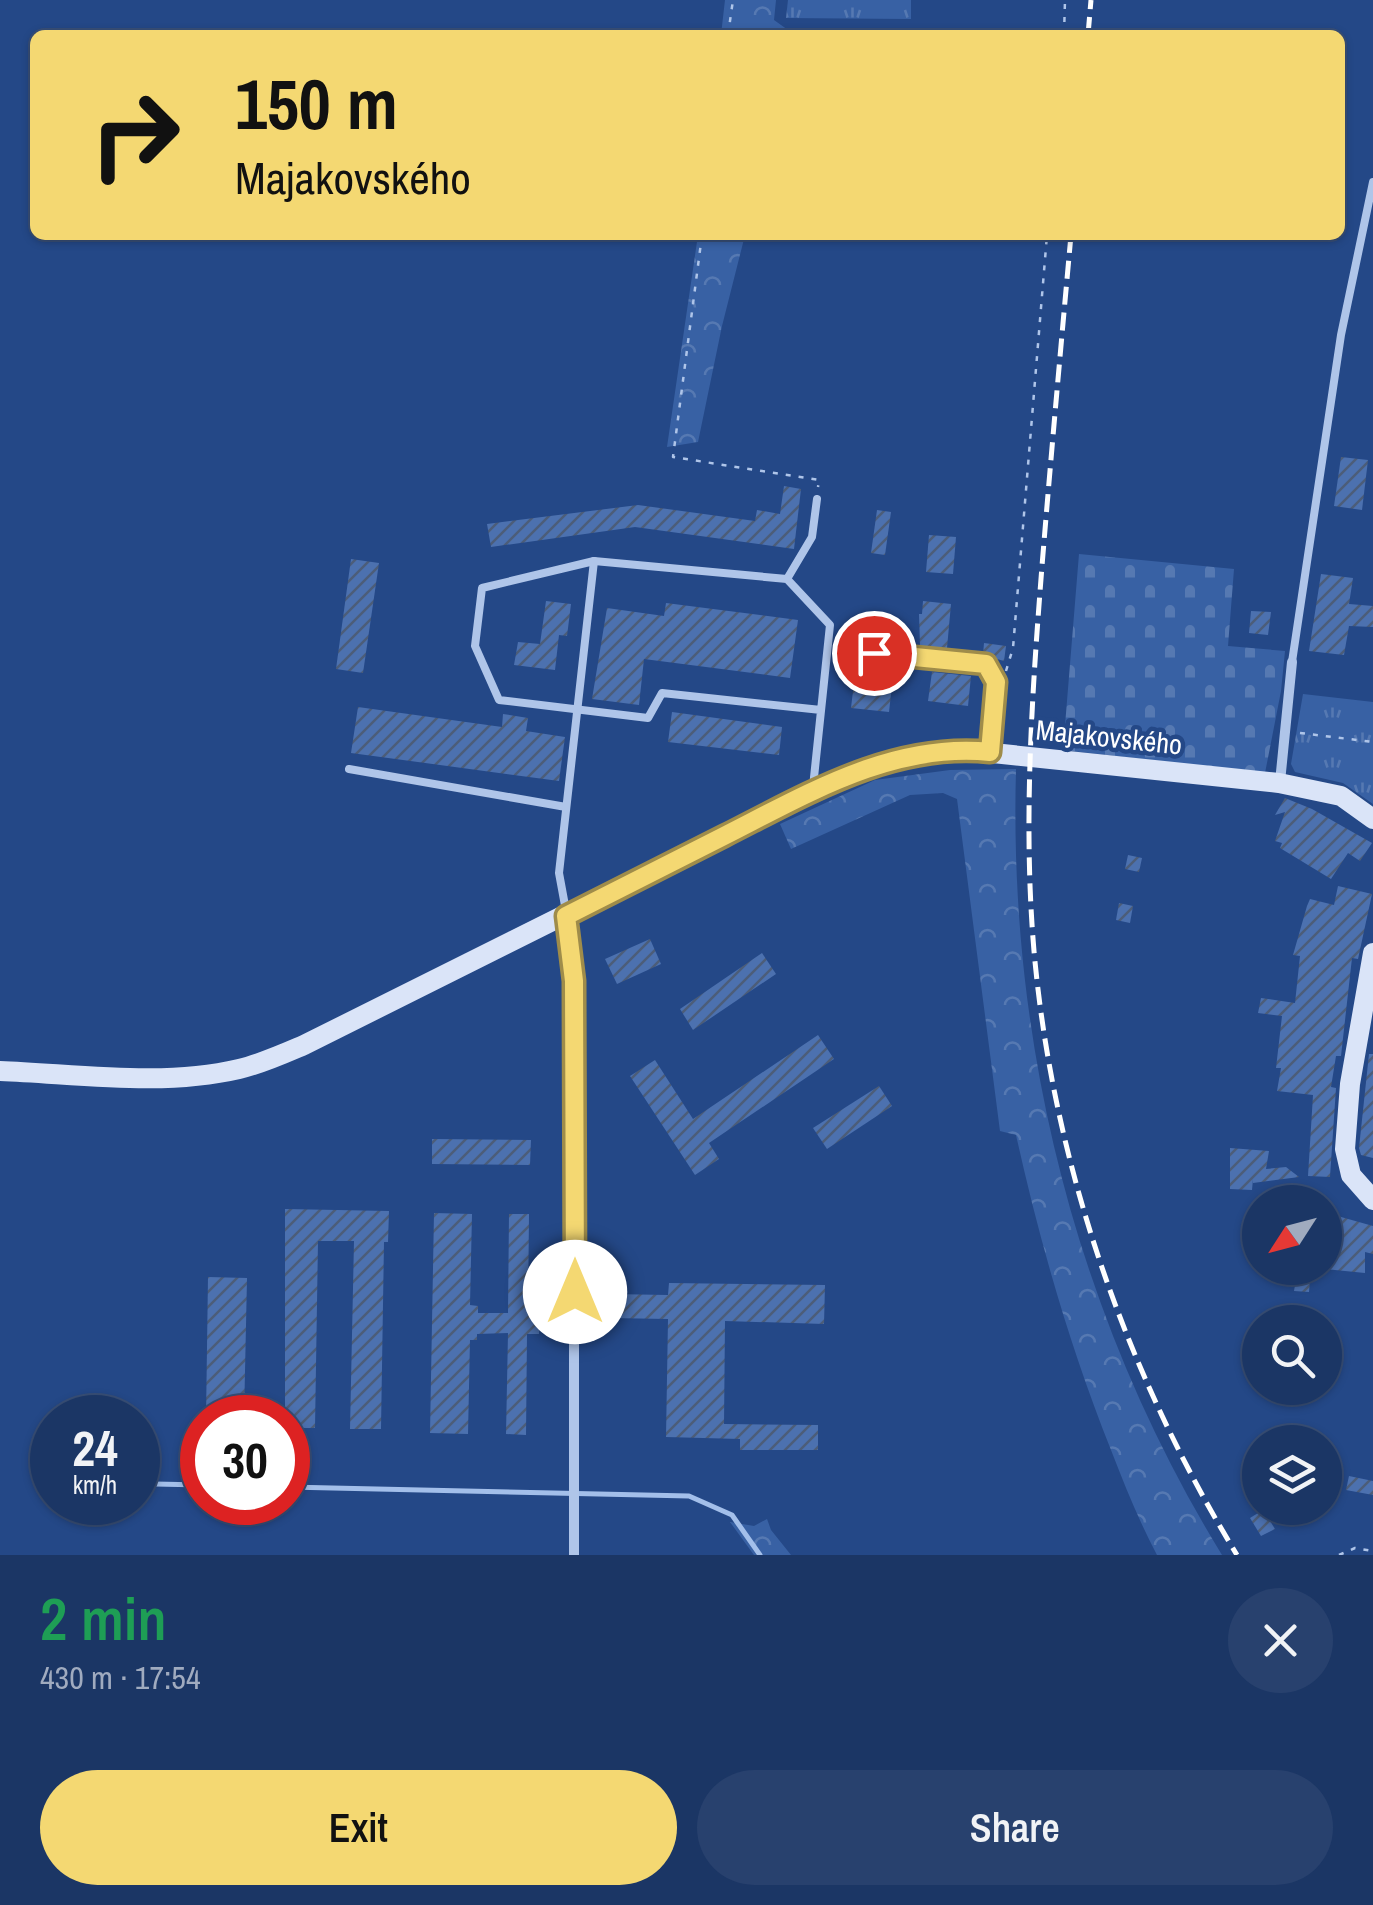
<!DOCTYPE html>
<html lang="en">
<head>
<meta charset="utf-8">
<style>
  :root { --surface:#1b3665; --page:#28416e; --text:#f1f3f6; --muted:#a0abbf; --line:#395079; --accent:#f4d872 }
  body { margin:0; font-family:"Archivo Narrow",sans-serif; background:var(--page); color:var(--text); height:100vh; display:flex; flex-direction:column; font-size:38px; white-space:nowrap }
  * { box-sizing:border-box; margin:0 }
  p { font-size:32px; color:var(--muted) }
  .icon { flex:none; width:55px; height:55px; fill:none; stroke:currentColor; stroke-width:2; stroke-linecap:round; stroke-linejoin:round }
  .map { position:relative; height:1555px; overflow:hidden }
  .sheet { display:flex; flex-direction:column; background:var(--surface); flex:1 }
  .sheet>* { flex:none }
  .guide { position:absolute; left:30px; top:30px; width:1315px; height:210px; border-radius:15px; box-shadow:0 2px 8px #0004,0 0 0 2px var(--line); background:#f4d872; color:#111; overflow:hidden }
  .needle { width:65px; rotate:234deg }
  .fabs { position:absolute; left:1242px; top:1185px; display:grid; gap:20px }
  .fabs a { display:grid; place-items:center; width:100px; height:100px; border-radius:50%; background:var(--surface); box-shadow:0 2px 8px #0004,0 0 0 2px var(--line); font-size:50px }
  .speed { position:absolute; left:30px; top:1395px; display:flex; gap:20px; font-size:50px; font-weight:700; text-align:center }
  .speed>* { display:grid; place-content:center; width:130px; height:130px; border-radius:50%; background:var(--surface); box-shadow:0 2px 8px #0004,0 0 0 2px var(--line); line-height:1 }
  .speed small { font-size:25px; font-weight:400 }
  .speed .limit { border:15px solid #d22; background:#fff; color:#111 }
  .pin { position:absolute; display:grid; place-items:center; width:85px; height:85px; color:#fff; margin:-42px; border:5px solid #fff; border-radius:50%; box-shadow:0 2px 10px #0007 }
  .me { position:absolute; width:110px; margin:-55px; rotate:0deg; stroke-linejoin:round; filter:drop-shadow(0 0 8px #0008) }
  .turn { display:flex; align-items:center; gap:35px; height:210px; padding:0 40px; font-size:45px }
  .turn .icon { width:130px; height:130px; stroke-width:2.5 }
  .turn b { display:block; font-size:70px; line-height:85px }
  .round { display:grid; place-items:center; flex:none; width:105px; height:105px; border-radius:52px; background:var(--page) }
  .overview { display:flex; align-items:center; justify-content:space-between; height:170px; padding:0 40px }
  h1 { font-size:60px; font-weight:600; line-height:75px; color:#1e9e55 }
  .button { display:flex; gap:20px; margin-top:auto; padding:20px 40px }
  .button a { flex:1; height:115px; border-radius:60px; background:var(--accent); color:#111; font-size:40px; font-weight:600; line-height:115px; text-align:center }
  .button a+a { background:var(--page); color:var(--text) }
  .map>svg:first-child { display:block }
  .grass { fill:url(#grass-tufts) }
  .forest { fill:url(#forest-crowns) }
  .cemetery { fill:url(#cemetery-stones) }
  .lines { fill:none; stroke-linecap:round; stroke-linejoin:round }
  .stream { stroke:#a3bfea; stroke-width:5 }
  .building { fill:url(#building-hatch) }
  .path { stroke:#afc5e9; stroke-width:2.5; stroke-dasharray:5 8; stroke-linecap:butt }
  .lane { stroke:#afc5e9; stroke-width:8 }
  .street { stroke:#afc5e9; stroke-width:10 }
  .secondary { stroke:#dae4f8; stroke-width:20 }
  .rail { stroke:#fff; stroke-width:5; stroke-dasharray:18 8; stroke-linecap:butt }
  .route-casing { stroke:#9f8c4a; stroke-width:25 }
  .route { stroke:#f4d872; stroke-width:18 }
  .labels { text-anchor:middle; dominant-baseline:central; stroke-width:9; stroke-linejoin:round; paint-order:stroke }
  .street-label { font-size:28px; fill:#fff; stroke:#244887 }
</style>
</head>
<body>
<div class="map">
<svg width="1373" height="1555" viewBox="0 0 1373 1555">
  <defs>
    <pattern id="grass-tufts" width="24" height="20" patternUnits="userSpaceOnUse" patternTransform="scale(2.5)"><rect width="24" height="20" fill="#3861a4"/><path d="M3 7l-1-3M5 7V3M7 7l1-3M15 17l-1-3M17 17v-4M19 17l1-3" fill="none" stroke="#5679b2"/></pattern>
    <pattern id="forest-crowns" width="20" height="18" patternUnits="userSpaceOnUse" patternTransform="scale(2.5)"><rect width="20" height="18" fill="#3861a4"/><path d="M2 6a3 3 0 1 1 6 0M12 15a3 3 0 1 1 6 0" fill="none" stroke="#5679b2"/></pattern>
    <pattern id="cemetery-stones" width="16" height="16" patternUnits="userSpaceOnUse" patternTransform="scale(2.5)"><rect width="16" height="16" fill="#3861a4"/><path d="M2 7V4a2 2 0 0 1 4 0v3zM10 15v-3a2 2 0 0 1 4 0v3z" fill="#5679b2"/></pattern>
    <pattern id="building-hatch" width="6" height="6" patternUnits="userSpaceOnUse" patternTransform="scale(2.5)"><rect width="6" height="6" fill="#4c71af"/><path d="M-1 1l2-2M0 6l6-6M5 7l2-2" fill="none" stroke="#4c5d79"/></pattern>
  </defs>
  <rect width="100%" height="100%" fill="#244887"/>
  <!-- grass -->
  <g class="grass">
    <path d="M788,0H911V19L786,18Z"/>
    <path d="M1303,694L1373,702V804L1343,783L1295,772L1291,764Z"/>
  </g>
  <!-- forest -->
  <g class="forest">
    <path d="M725,0H776L774,20L795,35H721Z"/>
    <path d="M698,235H745L722,326L698,442L667,447Z"/>
    <path d="M1016,769C1008,1045 1077,1319 1222,1555H1157C1139,1521 1125,1486 1111,1450C1070,1347 1040,1243 1016,1135L1000,1131L957,799L943,793L910,795L791,849L780,824L875,780L950,770Z"/>
    <path d="M767,1519L771,1530L791,1555H754L730,1522L754,1526Z"/>
  </g>
  <!-- cemetery -->
  <path class="cemetery" d="M1079,554L1234,569L1228,646L1285,651L1281,691L1265,773L1063,750Z"/>
  <g class="lines">
    <!-- stream -->
    <g class="stream">
      <path d="M155,1484L202,1485"/>
      <path d="M288,1487L689,1496L732,1515L760,1555"/>
    </g>
  </g>
  <!-- building -->
  <g class="building">
    <path d="M1341,457L1368,460L1362,510L1334,506Z"/>
    <path d="M784,486L801,489L794,549L635,527L491,547L487,524L638,505L755,521L757,510L780,514Z"/>
    <path d="M877,510L891,512L885,555L871,553Z"/>
    <path d="M929,535L956,537L953,574L926,572Z"/>
    <path d="M351,559L379,563L363,673L336,669Z"/>
    <path d="M1321,574L1353,578L1349,604L1373,606V627L1349,626L1344,655L1309,651Z"/>
    <path d="M546,601L571,604L567,636L559,635L555,670L514,665L518,642L540,644Z"/>
    <path d="M923,601L951,604L947,648L920,646L919,614H922Z"/>
    <path d="M666,603L798,620L790,678L644,659L639,705L592,699L607,608L664,616Z"/>
    <path d="M1251,611L1271,612L1268,635L1249,633Z"/>
    <path d="M855,625L890,628L888,646L871,645L865,653L870,661L894,667L889,712L851,708L859,640H854Z"/>
    <path d="M984,643L1006,646L1004,661L983,655Z"/>
    <path d="M932,672L971,676L968,706L928,701Z"/>
    <path d="M358,707L502,727L503,714L528,718L526,731L565,737L559,781L351,753Z"/>
    <path d="M672,712L782,727L779,755L668,742Z"/>
    <path d="M1285,798L1312,809L1372,843L1360,861L1348,853L1331,879L1280,848L1282,843L1275,841L1285,812L1275,815Z"/>
    <path d="M1128,855L1142,858L1139,872L1125,869Z"/>
    <path d="M1338,886L1372,894L1358,959L1352,958L1341,1056H1336L1331,1087L1336,1088L1330,1177L1308,1176L1313,1095L1277,1091L1281,1068H1276L1282,1016L1258,1013L1261,998L1295,1003L1300,956L1293,955L1307,906L1310,899L1334,905Z"/>
    <path d="M1119,903L1133,906L1130,923L1116,920Z"/>
    <path d="M650,939L661,964L617,984L605,959Z"/>
    <path d="M762,953L776,974L693,1030L680,1009Z"/>
    <path d="M818,1035L834,1059L709,1143L719,1159L695,1175L630,1076L655,1060L693,1119Z"/>
    <path d="M1369,1054H1373V1158L1361,1155L1359,1148Z"/>
    <path d="M879,1086L892,1106L827,1149L813,1128Z"/>
    <path d="M432,1139L531,1140L530,1165L432,1164Z"/>
    <path d="M1230,1148L1269,1151L1266,1169L1286,1167L1299,1177L1253,1183V1179L1252,1190L1230,1189Z"/>
    <path d="M285,1209L389,1211L388,1242H384L381,1429H350L354,1241H318L315,1428H288V1418H285Z"/>
    <path d="M434,1213L472,1214L470,1305L478,1306V1313H508L509,1214H529L528,1314H540L539,1334H527L526,1435L506,1434L508,1333L477,1334V1340H470L468,1434L430,1433Z"/>
    <path d="M1334,1215L1373,1226V1254L1365,1252V1273L1325,1269Z"/>
    <path d="M1289,1268H1311L1309,1292L1294,1291L1295,1285L1287,1284Z"/>
    <path d="M208,1277L247,1278L244,1418H206Z"/>
    <path d="M669,1283L825,1285L824,1324L725,1321L724,1424L818,1425V1450H740V1439L666,1437L668,1319L610,1318V1294L668,1295Z"/>
    <path d="M1349,1476L1373,1481V1495L1346,1490Z"/>
    <path d="M1263,1510L1275,1529L1261,1536L1250,1518Z"/>
  </g>
  <g class="lines">
    <!-- path -->
    <g class="path">
      <path d="M728,35L733,0"/>
      <path d="M1064,35L1065,0"/>
      <path d="M702,235L673,457L819,480L818,487"/>
      <path d="M1006,671L1013,648L1047,235"/>
      <path d="M1038,722L1049,738"/>
      <path d="M1300,733L1373,742"/>
      <path d="M1339,1555L1355,1548L1373,1551"/>
    </g>
    <!-- lane -->
    <g class="lane">
      <path d="M787,579L812,537L817,499"/>
      <path d="M1292,662L1341,335L1373,182"/>
      <path d="M349,769L566,807"/>
      <path d="M813,787L830,625L787,579L594,561L482,588L475,646L499,700L648,718L662,693L821,710"/>
      <path d="M566,911L559,873L594,561"/>
    </g>
    <!-- street -->
    <g class="street">
      <path d="M874,653L986,664L996,681L989,752"/>
      <path d="M1280,782L1292,662"/>
      <path d="M566,916L574,981V1555"/>
    </g>
    <!-- secondary -->
    <g class="secondary">
      <path d="M1373,953L1350,1084L1345,1149L1351,1175L1373,1200"/>
      <path d="M0,1071C78,1074 162,1087 239,1069C261,1064 283,1054 304,1045L837,779C886,762 931,750 983,752L1279,783L1341,796L1373,819"/>
    </g>
    <!-- rail -->
    <g class="rail">
      <path d="M1088,35L1091,0"/>
      <path d="M1071,235C1061,345 1051,456 1042,566C1032,694 1023,823 1034,951C1053,1164 1126,1373 1237,1555"/>
    </g>
  </g>
  <g class="lines">
    <defs>
      <path id="route" d="M575,1292L574,981L566,916C619,889 671,863 724,836C807,794 893,742 990,752L996,682L986,664L874,653"/>
    </defs>
    <!-- route casing -->
    <use href="#route" class="route-casing"/>
    <!-- route -->
    <use href="#route" class="route"/>
  </g>
  <g class="labels">
    <!-- street labels -->
    <g class="street-label">
      <text transform="translate(1109 737) rotate(6)">Majakovského</text>
    </g>
  </g>
</svg>
<div class="fabs">
<a><svg class="needle" viewBox="-14 -14 28 28"><path d="M0-13l5 13h-10z" fill="#e53935"/><path d="M0 13l5-13h-10z" fill="#a0abbf"/></svg></a>
<a><svg class="icon" aria-label="search" viewBox="0 0 24 24"><circle cx="10" cy="10" r="6"/><path d="M15 15l6 6"/></svg></a>
<a><svg class="icon" aria-label="layers" viewBox="0 0 24 24"><path d="M12 4l9 5-9 5-9-5zM3 14l9 5 9-5"/></svg></a>
</div>
<div class="speed"><div>24<small>km/h</small></div><div class="limit">30</div></div>
<div class="pin" style="left:874px;top:653px;background:#d93025"><svg class="icon" aria-label="arrive" viewBox="0 0 24 24"><path d="M6 21V4h12l-3 4 3 4H6"/></svg></div>
<svg class="me" style="left:575px;top:1292px" viewBox="-20 -20 40 40"><circle r="19" fill="#fff"/><path d="M0-13L10 11 0 6-10 11z" fill="#f4d872"/></svg>
<div class="guide">
<div class="turn"><svg class="icon" aria-label="right" viewBox="0 0 24 24"><path d="M7 20v-9h11M14 6l5 5-5 5"/></svg><div><b>150 m</b>Majakovského</div></div>
</div>
</div>
<section class="sheet">
<div class="overview"><div><h1>2 min</h1><p>430 m · 17:54</p></div><a class="round"><svg class="icon" aria-label="close" viewBox="0 0 24 24"><path d="M6 6l12 12M18 6L6 18"/></svg></a></div>
<div class="button"><a>Exit</a><a>Share</a></div>
</section>
</body>
</html>
